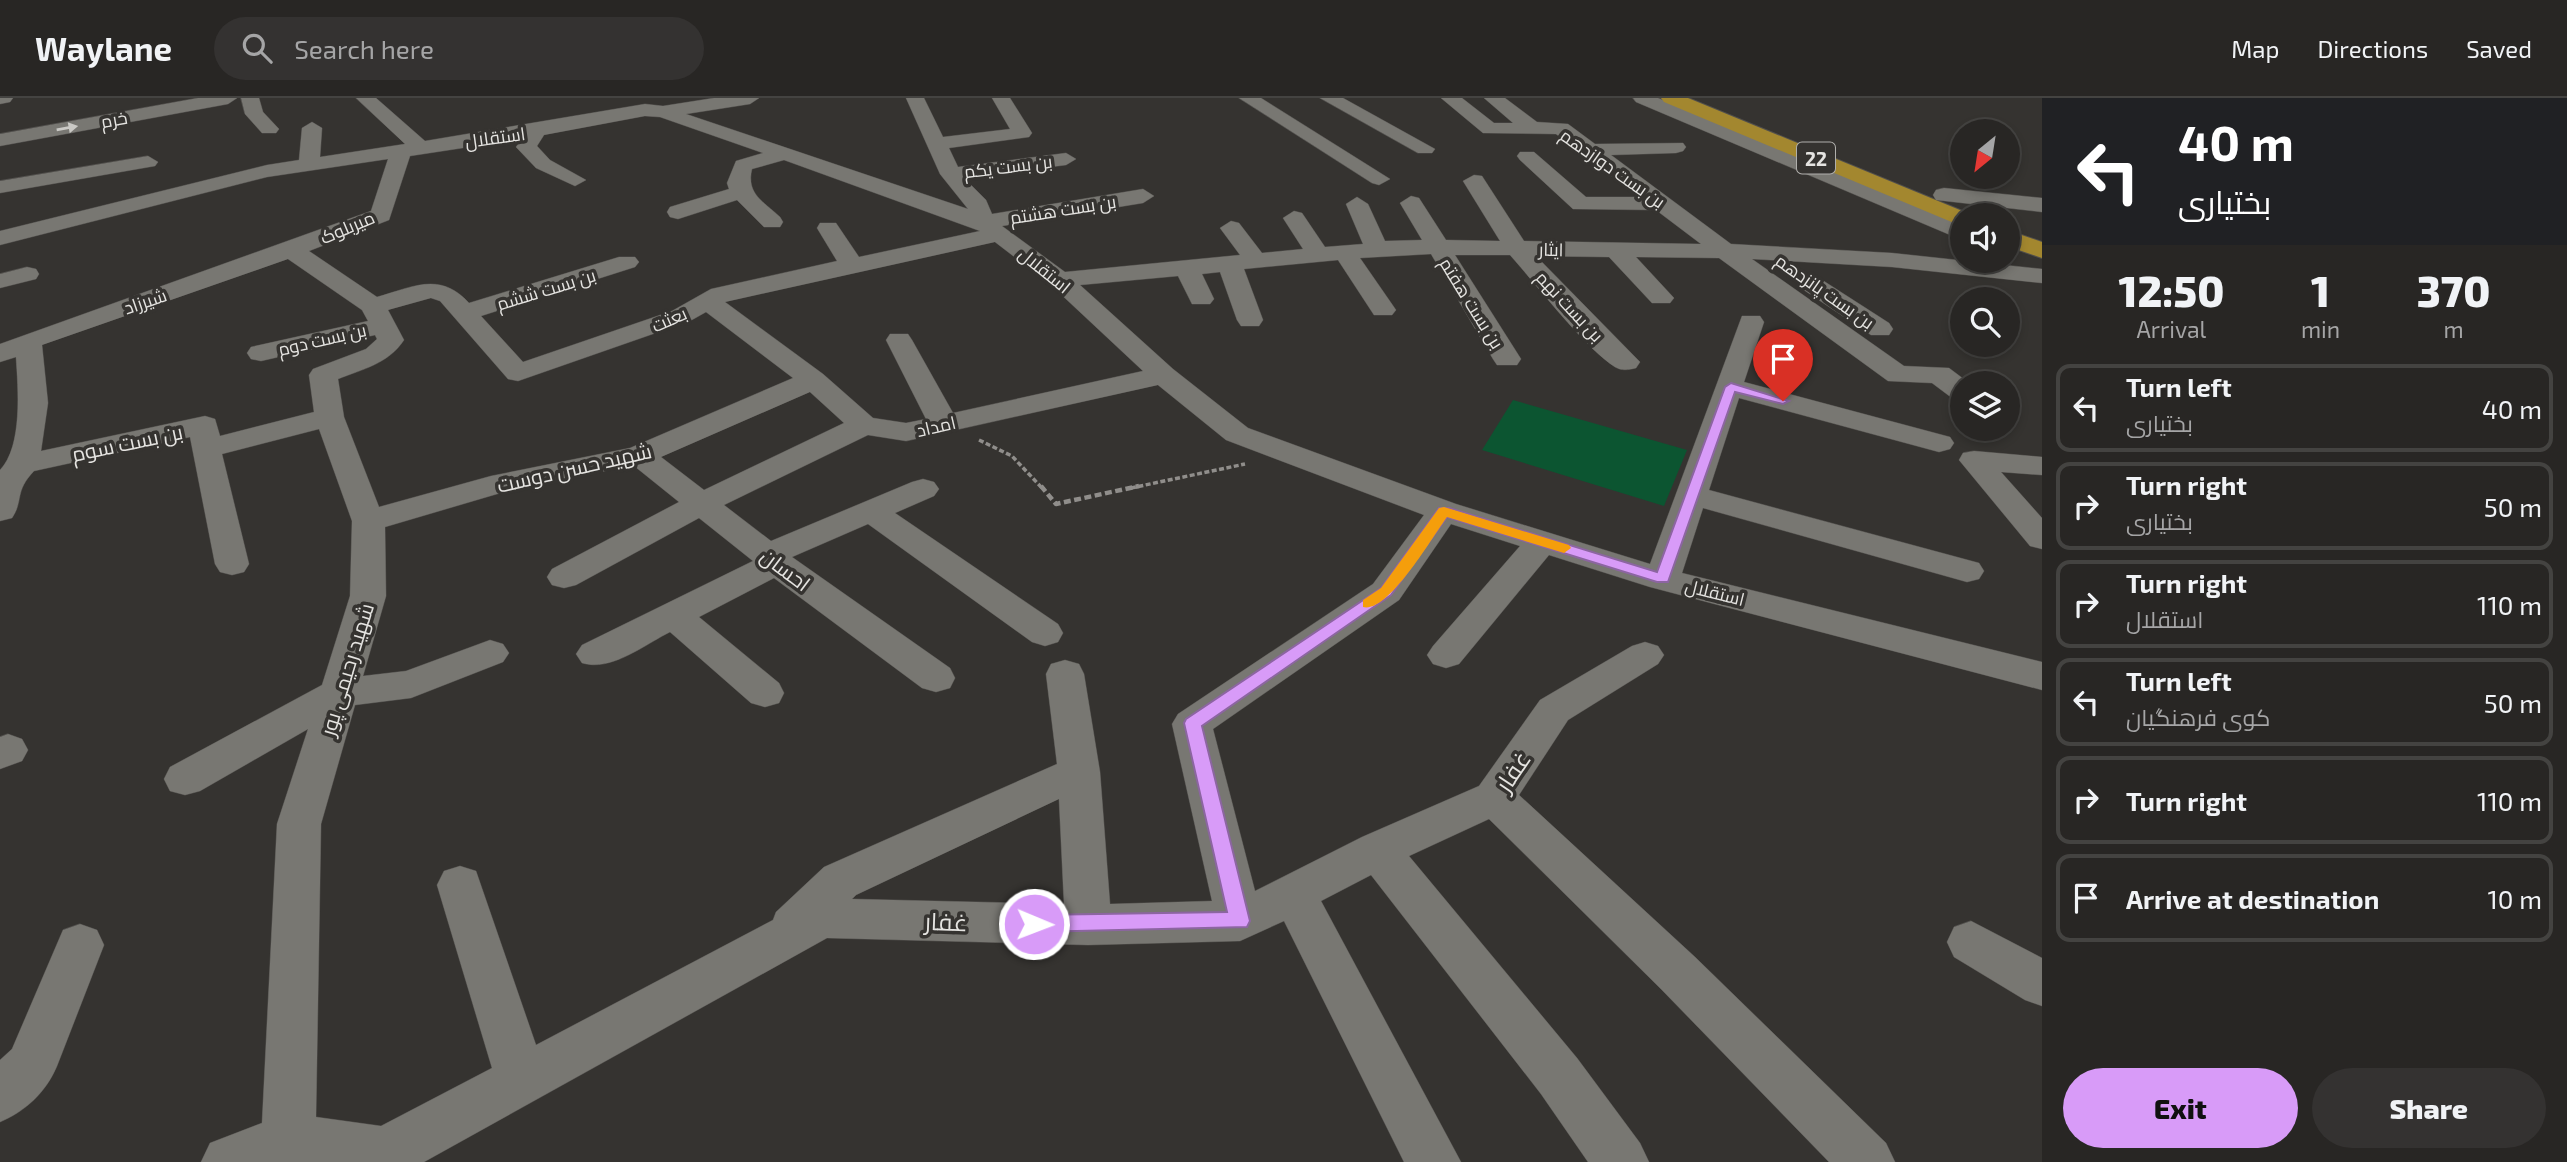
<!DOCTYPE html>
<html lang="en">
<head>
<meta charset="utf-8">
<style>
  :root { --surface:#282624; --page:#343231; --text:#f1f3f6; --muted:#a5a5a6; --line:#444341; --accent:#d89bf8 }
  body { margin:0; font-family:"Exo 2",Cairo,sans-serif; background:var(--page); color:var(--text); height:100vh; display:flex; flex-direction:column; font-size:26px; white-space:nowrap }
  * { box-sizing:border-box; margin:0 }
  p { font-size:23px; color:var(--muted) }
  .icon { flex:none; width:38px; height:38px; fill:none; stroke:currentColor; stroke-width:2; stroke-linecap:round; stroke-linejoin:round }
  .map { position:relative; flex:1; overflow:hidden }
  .panel { display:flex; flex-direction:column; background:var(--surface); width:525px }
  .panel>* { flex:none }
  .top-card { background:#202124; color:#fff; overflow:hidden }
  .needle { width:46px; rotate:210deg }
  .fabs { position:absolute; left:1950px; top:21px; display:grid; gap:14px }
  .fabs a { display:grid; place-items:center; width:70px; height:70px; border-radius:50%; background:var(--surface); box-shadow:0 4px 10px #0003,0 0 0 2px var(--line); font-size:35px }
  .pin { position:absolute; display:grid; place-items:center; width:60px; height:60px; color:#fff; margin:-72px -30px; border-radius:50% 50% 50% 0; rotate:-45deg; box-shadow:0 0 7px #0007 }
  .pin .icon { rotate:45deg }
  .me { position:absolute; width:77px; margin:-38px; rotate:91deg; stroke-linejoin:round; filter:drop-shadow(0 0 5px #0008) }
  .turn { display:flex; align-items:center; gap:24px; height:147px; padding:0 21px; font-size:32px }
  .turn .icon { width:91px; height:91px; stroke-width:2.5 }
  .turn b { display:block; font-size:49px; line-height:60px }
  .eta { display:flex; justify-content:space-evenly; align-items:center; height:119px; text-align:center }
  .eta b { font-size:42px; font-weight:800; line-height:49px }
  .action { display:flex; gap:14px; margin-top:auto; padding:14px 21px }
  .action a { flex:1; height:80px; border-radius:42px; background:var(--accent); color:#111; font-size:28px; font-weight:800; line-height:80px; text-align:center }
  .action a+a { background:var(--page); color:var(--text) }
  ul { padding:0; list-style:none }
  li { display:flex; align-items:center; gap:21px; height:88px; margin:0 14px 10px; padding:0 7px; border:4px solid var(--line); border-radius:14px }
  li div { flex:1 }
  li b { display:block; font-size:26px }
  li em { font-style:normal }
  header { display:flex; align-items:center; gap:42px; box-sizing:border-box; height:98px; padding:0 35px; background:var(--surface); border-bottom:2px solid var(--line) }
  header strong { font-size:33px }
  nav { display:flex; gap:38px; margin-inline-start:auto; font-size:24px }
  .search { width:490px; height:63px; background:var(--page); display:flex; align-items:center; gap:18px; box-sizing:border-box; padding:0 24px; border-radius:38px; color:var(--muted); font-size:26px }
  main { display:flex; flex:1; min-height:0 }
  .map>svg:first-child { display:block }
  .green { fill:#0c5531 }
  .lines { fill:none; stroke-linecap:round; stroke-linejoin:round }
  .minor-casing { stroke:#514f4c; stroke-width:1 }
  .highway-casing { stroke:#514f4c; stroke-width:2 }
  .path-far1 { stroke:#908e8b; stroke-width:3.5; stroke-dasharray:5 2.5; stroke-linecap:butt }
  .path { stroke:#908e8b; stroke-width:4.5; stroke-dasharray:7 3.5; stroke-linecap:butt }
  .minor { fill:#787772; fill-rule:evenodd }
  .highway { fill:#a3872f; fill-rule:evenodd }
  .oneway { fill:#cac9c5 }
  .route { fill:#d89bf8; stroke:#8c65a1; stroke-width:2 }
  .slow { fill:#f59e0b }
  .labels { text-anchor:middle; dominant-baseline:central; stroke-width:7; stroke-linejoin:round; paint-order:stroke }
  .far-street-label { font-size:18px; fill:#e5e4e1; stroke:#353330 }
  .shield { fill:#353330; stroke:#b0afac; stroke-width:2 }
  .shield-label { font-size:19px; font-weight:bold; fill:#e5e4e1 }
  .street-label { font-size:21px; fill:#e5e4e1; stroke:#353330 }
  .near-street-label { font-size:24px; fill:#e5e4e1; stroke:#353330 }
</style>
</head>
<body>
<header>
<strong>Waylane</strong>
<div class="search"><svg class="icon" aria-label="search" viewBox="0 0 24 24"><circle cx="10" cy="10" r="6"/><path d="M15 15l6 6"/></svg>Search here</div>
<nav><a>Map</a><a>Directions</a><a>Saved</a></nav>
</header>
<main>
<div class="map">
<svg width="2042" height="1064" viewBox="0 0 2042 1064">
  <rect width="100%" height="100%" fill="#353330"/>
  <!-- green -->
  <path class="green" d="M1513,302L1687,352L1664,408L1482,352Z"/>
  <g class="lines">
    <defs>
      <g id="minor">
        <path d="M0,0H13L10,4L0,6Z"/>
        <path d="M198,0H237L228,6L0,48V36Z"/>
        <path d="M241,0H259L263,14L279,31L276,35H262L245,16Z"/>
        <path d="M356,0H376L425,43L645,6L663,8L714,0H759L750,6L686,16L968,111L940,76L906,0H924L943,39L1010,31L992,0H1010L1032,35L1029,39L949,50L958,69L1066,55L1076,61L1066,67L964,80L986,102L992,116L1143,91L1154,98L1143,105L1002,128L1065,174L1240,157L1220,130L1231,123L1239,125L1262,155L1303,151L1283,120L1294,113L1302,115L1325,149L1363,146L1346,106L1357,99L1368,106L1385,143L1422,142L1400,105L1411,98L1419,100L1446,142L1500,143L1463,83L1474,77L1482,78L1524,143L1701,146L1656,112L1573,111L1520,62L1517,58L1520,54H1534L1586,99H1639L1556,36L1483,35L1441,0H1462L1494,25H1513L1484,0H1505L1537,24L1568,26L1595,46L1683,45L1686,49L1683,53L1676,55L1611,57L1731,146L1892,155L2042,171V185L1892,169L1752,161L1904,268L1949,270L1969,285H1962V302L1952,300L1932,285L1888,283L1719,160L1636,159L1674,200L1670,205H1652L1609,159L1536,158L1640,264L1636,270C1628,272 1622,273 1615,269C1583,248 1537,187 1510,157H1455L1521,261L1517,267H1497L1493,261L1431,156L1360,160L1396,212L1392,217H1374L1338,162L1244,171L1263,222L1259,228H1241L1237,222L1220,174L1202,176L1214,201L1210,206H1192L1178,178L1080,187L1173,271L1248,330L1456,406L1650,466L1742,218H1760L1764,224L1744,284L1950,339L1954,345L1950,351L1939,354L1739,300L1709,392L1979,465L1984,473L1979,481L1967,484L1703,410L1682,475L2042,564V592L1650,489L1549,457L1459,566L1446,570L1433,566L1427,557L1433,548L1520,448L1451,426L1399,502L1213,631L1255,793L1362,739L1479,688L1540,602L1632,548L1645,544L1658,548L1664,557L1658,566L1568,622L1519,697L1695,859L1886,1045L1895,1064H1829L1661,891L1489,721L1409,758L1577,960L1640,1045L1649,1064H1588L1541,996L1371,777L1321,803L1461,1064H1404L1284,823L1240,843L1088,847L827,840L424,1064H201L210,1045L262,1025L277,726L308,631L200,693L185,697L170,693L164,681L170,669L322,587L350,498L352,423L319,331L222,356L249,466L244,474L232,477L220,474L215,466L190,339L34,373C14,394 24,402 12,420L0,423V372C23,348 18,290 16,259L0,264V246L371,113L388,61L267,79L0,147V133L267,67L299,62L302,30L312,24L322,30L320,59L405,46ZM645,18L660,19L763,55L736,63L727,85L729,91L670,109L667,114L670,119L678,121L737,102L764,129H780L783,124L780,119C763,103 746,96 752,71L784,62L980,133L859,159L836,125H820L817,130L837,163L711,191L672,213L523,264L481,218L635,169L639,164L635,159H619L469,205C440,173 413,189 377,199L309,153L389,122L410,58L522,41L516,49L536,70L575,88L586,82L550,62L537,48L544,37ZM995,144L1051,187L1143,273L953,315L912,242L908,236H890L886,242L926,321L906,325L873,320L823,276L725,204ZM288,161L362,212L368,223L251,249L247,255L251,261L261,263L375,237L377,241L366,251L313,271L309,277L314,314L220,338L215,321L205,318L41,353L48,305L42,247ZM431,200L440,203L508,281L518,283L690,223L706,214L793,280L630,350L491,378L379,409L344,319L338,281C363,271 388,266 404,242L388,212ZM1158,287L1226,342L1424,417L1373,486L1178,616L1172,626L1212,803L1110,806L1100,674L1084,576L1079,566L1065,562L1051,566L1046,576L1057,666L824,769L776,814L773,822L536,947L476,773L460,768L444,773L437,787L492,970L381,1028L316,1019L321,726L355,607L411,600L503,564L509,555L503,546L490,542L406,573L363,578L386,498L385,429L497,396L633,367L679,404L552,471L547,479L552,487L564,490L576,487L699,420L753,463L582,547L576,556L582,565C611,574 644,547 670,534L751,605L765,609L779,605L784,595L779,585L699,519L774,480L922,590L936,594L950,590L955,580L950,570L792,459L868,426L1032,544L1045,548L1058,544L1063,535L1058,526L895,415L934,398L939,391L934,384L923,381L912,384L771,443L724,407L868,337L906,343ZM810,294L844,325L704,392L661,359ZM1059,701L1064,806L852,801L856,797Z"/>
        <path d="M1239,0H1261L1390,81L1379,87L1372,85Z"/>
        <path d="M1320,0H1343L1435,51L1432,55H1418Z"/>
        <path d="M1633,0H1658L1962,127V142L1636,4Z"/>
        <path d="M148,58L158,64L155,68L0,95V83Z"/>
        <path d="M1944,90L2042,100V114L1936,102L1933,97L1936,92Z"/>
        <path d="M27,169L36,171L39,176L36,181L0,190V176Z"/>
        <path d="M1810,178L1819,180L1889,225L1893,231L1889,237H1871L1801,190L1798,185L1801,180Z"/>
        <path d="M1974,353L2042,359V377L2001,374L2042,420V451L2030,448L1959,362L1963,355Z"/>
        <path d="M8,636L22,641L28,652L22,663L0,671V639Z"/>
        <path d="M1971,823L2042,860V908L2025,902L1954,859L1947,844L1954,829Z"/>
        <path d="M80,826L97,832L104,847L57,968C46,994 26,1013 0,1024V962L12,951L63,832Z"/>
      </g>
      <g id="highway">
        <path d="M1661,0H1688L1972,117H1962V127L1954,125L1664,4Z"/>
        <path d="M2007,132L2042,144V160L2007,148Z"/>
      </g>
    </defs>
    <!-- minor casing -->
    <use href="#minor" class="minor-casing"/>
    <!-- highway casing -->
    <use href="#highway" class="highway-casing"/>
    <!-- path-far1 -->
    <g class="path-far1">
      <path d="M979,342L1012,358L1042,390"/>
      <path d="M1131,390L1245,366"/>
    </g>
    <!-- path -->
    <path class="path" d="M1041,388L1056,406L1139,388"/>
    <!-- minor -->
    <use href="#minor" class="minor"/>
    <!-- highway -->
    <use href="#highway" class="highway"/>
  </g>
  <!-- one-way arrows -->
  <defs><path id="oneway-solid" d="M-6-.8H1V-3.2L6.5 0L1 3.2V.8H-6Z" transform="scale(1.75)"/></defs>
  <use class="oneway" href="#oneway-solid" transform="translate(67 30) rotate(-10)"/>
  <!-- route -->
  <path class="route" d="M1731,285L1789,303L1783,306L1735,294L1668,484H1657L1447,419L1391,497L1202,628L1250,823L1247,829L1034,834L1027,832L1024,826L1027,819L1034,817L1227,814L1184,625L1186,621L1381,490L1439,410H1449L1657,474L1725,289Z"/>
  <!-- slow -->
  <path class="slow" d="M1444,409L1569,447L1571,450L1564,455L1447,419C1433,438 1388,516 1363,509V502L1381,490L1439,410Z"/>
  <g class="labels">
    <!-- far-street labels -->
    <g class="far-street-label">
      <text transform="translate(114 21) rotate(-10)">خرم</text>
      <text transform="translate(495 39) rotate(-8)">استقلال</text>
      <text transform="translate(1008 68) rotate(-7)">بن بست یکم</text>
      <text transform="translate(1613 70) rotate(35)">بن بست دوازدهم</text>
      <text transform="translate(1063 111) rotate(-9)">بن بست هشتم</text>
      <text transform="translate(347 129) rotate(-23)">میربلوک</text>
      <text transform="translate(1551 151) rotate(1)">ایثار</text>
      <text transform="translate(1045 172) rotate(39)">استقلال</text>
      <text transform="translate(546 191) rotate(-17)">بن بست ششم</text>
      <text transform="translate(1825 193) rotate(35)">بن بست پانزدهم</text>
      <text transform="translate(145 203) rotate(-19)">شیرزاد</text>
      <text transform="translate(1472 205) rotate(58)">بن بست هفتم</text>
      <text transform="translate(1570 208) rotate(47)">بن بست نهم</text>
      <text transform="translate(669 221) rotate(-24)">بعثت</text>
      <text transform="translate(322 241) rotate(-13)">بن بست دوم</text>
      <text transform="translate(936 328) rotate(-13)">امداد</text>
      <text transform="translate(1715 494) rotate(14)">استقلال</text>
    </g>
    <!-- shield labels -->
    <rect class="shield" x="1797" y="44.5" width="38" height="31" rx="5"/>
    <g class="shield-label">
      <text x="1816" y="60">22</text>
    </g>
    <!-- street labels -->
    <g class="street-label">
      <text transform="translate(127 344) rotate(-12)">بن بست سوم</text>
      <text transform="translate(574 369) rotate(-13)">شهید حسن دوست</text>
      <text transform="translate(786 471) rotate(37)">احسان</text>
      <text transform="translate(346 571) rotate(-73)">شهید رحیمی پور</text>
    </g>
    <!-- near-street labels -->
    <g class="near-street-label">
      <text transform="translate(1512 673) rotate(-56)">غفار</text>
      <text transform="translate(946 823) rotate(2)">غفار</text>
    </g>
  </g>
</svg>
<div class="fabs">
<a><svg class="needle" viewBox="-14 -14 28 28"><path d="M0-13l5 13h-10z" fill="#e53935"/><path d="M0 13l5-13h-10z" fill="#a5a5a6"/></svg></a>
<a><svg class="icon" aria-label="sound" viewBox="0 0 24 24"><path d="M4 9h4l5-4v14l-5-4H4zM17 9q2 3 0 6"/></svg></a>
<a><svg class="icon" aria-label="search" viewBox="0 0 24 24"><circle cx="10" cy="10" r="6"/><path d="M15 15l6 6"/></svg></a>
<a><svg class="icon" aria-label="layers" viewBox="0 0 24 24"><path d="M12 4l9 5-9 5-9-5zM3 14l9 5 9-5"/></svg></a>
</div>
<div class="pin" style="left:1783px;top:303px;background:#d93025"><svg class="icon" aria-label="arrive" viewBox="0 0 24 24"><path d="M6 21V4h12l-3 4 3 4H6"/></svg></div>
<svg class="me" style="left:1034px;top:826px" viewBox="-20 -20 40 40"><circle r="17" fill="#d89bf8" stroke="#fff" stroke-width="3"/><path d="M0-11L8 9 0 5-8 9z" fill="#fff"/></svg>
</div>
<section class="panel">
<div class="top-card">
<div class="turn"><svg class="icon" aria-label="left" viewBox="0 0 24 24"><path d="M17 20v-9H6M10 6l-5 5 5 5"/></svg><div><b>40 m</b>بختیاری</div></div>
</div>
<div class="eta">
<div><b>12:50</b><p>Arrival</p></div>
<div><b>1</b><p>min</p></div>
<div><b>370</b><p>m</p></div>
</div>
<ul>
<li><svg class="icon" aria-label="left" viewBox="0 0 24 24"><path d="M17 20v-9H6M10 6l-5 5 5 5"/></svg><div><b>Turn left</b><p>بختیاری</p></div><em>40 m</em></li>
<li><svg class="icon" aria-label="right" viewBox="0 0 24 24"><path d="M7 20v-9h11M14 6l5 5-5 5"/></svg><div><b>Turn right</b><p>بختیاری</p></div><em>50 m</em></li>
<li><svg class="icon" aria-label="right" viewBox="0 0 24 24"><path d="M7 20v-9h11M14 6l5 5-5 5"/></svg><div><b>Turn right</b><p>استقلال</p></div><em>110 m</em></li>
<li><svg class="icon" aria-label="left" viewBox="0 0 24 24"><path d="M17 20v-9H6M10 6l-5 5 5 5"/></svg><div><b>Turn left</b><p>کوی فرهنگیان</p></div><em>50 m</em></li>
<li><svg class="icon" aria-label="right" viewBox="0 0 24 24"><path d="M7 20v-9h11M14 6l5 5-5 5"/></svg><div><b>Turn right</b></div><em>110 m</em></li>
<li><svg class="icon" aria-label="arrive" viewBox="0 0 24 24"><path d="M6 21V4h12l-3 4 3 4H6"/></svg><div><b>Arrive at destination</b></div><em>10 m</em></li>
</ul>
<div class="action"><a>Exit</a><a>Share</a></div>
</section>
</main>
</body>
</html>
